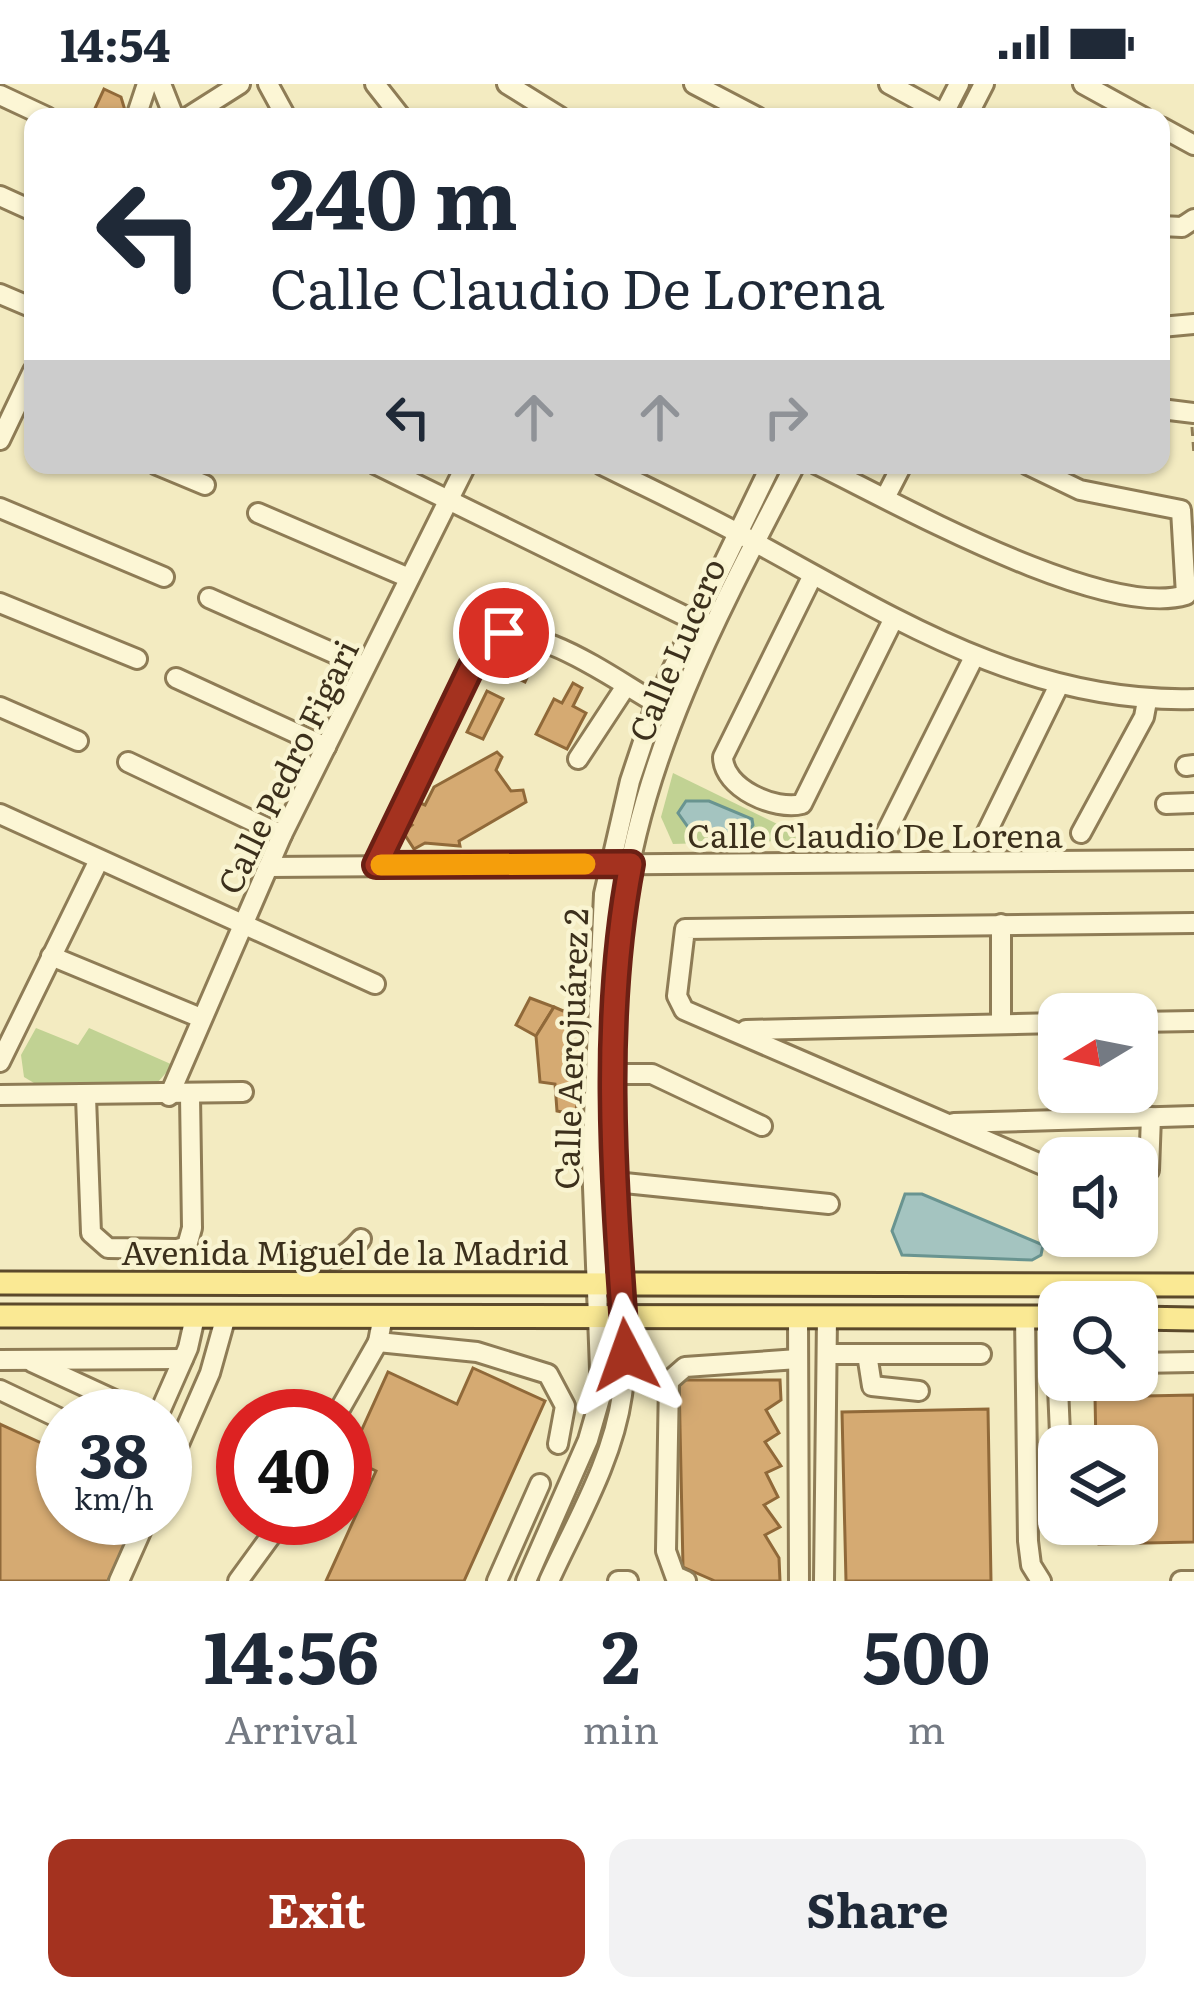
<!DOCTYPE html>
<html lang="en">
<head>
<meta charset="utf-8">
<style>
  :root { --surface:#fff; --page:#f2f2f3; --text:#1f2937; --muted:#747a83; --accent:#a4321f }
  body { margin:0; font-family:Literata,serif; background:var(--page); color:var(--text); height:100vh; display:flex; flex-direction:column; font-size:45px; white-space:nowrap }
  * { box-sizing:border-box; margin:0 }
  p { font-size:39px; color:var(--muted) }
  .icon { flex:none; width:66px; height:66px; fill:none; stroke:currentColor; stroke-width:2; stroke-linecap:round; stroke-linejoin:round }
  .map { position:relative; height:1497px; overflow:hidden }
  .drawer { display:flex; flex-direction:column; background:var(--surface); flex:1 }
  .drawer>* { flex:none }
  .hud { position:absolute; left:24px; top:24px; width:1146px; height:366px; border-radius:24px; box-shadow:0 3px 9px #0004; background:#fff; color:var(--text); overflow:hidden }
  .needle { width:78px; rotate:260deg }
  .buttons { position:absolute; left:1038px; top:909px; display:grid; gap:24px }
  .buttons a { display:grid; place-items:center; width:120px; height:120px; border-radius:24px; background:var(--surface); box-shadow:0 3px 9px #0004; font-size:60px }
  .speed { position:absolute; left:36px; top:1305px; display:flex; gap:24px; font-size:60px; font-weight:700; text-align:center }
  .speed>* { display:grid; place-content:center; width:156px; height:156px; border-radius:50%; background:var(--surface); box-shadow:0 3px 9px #0004; line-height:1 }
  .speed small { font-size:30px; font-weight:400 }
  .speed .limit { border:18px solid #d22; background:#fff; color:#111 }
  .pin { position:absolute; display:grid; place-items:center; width:102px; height:102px; color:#fff; margin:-51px; border:6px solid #fff; border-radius:50%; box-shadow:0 3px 12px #0007 }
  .me { position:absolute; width:132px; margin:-66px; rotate:356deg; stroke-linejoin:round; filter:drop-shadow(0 0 9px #0008) }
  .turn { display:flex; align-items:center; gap:42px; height:252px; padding:0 48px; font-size:54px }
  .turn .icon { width:156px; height:156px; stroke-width:2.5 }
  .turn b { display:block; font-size:84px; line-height:102px }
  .lanes { display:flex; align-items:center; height:114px; padding:0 48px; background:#0003; justify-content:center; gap:60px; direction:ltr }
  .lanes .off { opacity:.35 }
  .eta { display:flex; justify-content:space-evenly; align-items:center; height:204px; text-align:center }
  .eta b { font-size:72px; font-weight:700; line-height:84px }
  .action { display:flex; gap:24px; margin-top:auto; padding:24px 48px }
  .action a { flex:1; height:138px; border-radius:24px; background:var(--accent); color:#fff; font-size:48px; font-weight:700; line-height:138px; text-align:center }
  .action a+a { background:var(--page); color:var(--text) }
  .status { display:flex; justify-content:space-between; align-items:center; height:84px; padding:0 60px; background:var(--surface); direction:ltr }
  .status svg { height:33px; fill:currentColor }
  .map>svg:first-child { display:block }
  .green { fill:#c1d293 }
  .water { fill:#a4c4c0; stroke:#699490; stroke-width:3 }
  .building { fill:#d5aa72; stroke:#906939; stroke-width:3 }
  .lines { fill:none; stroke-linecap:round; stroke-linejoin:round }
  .minor-casing { stroke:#8e7c56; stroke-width:24 }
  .major-casing { stroke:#5b492b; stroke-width:27 }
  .path { stroke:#8e7c56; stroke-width:3; stroke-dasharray:9 6; stroke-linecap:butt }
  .minor { stroke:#fcf6d5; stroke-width:18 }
  .major { stroke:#fae994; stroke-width:21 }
  .route-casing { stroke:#6b2014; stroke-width:30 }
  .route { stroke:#a4321f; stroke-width:21 }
  .slow { stroke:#f59e0b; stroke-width:21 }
  .labels { text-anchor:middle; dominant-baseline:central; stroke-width:9; stroke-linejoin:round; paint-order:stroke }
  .street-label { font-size:33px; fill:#3c301c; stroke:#f9f4d1 }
</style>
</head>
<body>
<div class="status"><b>14:54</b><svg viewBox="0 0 49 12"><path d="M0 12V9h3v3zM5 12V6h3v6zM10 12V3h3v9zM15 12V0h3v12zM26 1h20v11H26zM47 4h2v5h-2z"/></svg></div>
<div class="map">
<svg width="1194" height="1497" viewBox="0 0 1194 1497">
  <rect width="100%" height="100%" fill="#f3ebc1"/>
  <!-- green -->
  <g class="green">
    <path d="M673,689L810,756L673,760L661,733Z"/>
    <path d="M36,944L78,961L89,944L173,981L157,999H34L24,993L21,971Z"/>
  </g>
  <!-- water -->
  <g class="water">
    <path d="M686,717H709L752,735L753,741L745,751L688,743L678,729Z"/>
    <path d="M905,1110H922L1043,1161L1041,1171L1032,1176L902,1171L892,1147Z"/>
  </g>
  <!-- building -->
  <g class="building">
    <path d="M104,5L121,13L127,33H91Z"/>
    <path d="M495,557L535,577L525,598L485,578Z"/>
    <path d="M573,599L582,604L573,622L586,629L567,665L536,650L554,615L562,619Z"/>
    <path d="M487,607L503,615L483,655L467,648Z"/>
    <path d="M497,668L502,673L496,686L511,707L523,706L526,718L459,757L460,762L425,759L414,765L403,748L412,741L408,738L418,718L425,721L434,703Z"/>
    <path d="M530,914L554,923L536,952L516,941Z"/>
    <path d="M554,923L582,935L576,1031L557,1027L555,1000L540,998L536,952Z"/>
    <path d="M473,1284L545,1317L464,1497H326L376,1387L349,1374L388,1288L457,1320Z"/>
    <path d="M679,1296H780L781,1316L766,1326L779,1349L765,1358L781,1382L766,1389L778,1413L764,1421L780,1443L765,1451L779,1474L780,1497H715L683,1483Z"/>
    <path d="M1194,1311V1458L1099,1460V1440H1137V1362H1096L1095,1313Z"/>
    <path d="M988,1325L991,1497H846L842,1328Z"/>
    <path d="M0,1340L63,1369V1434H137L108,1497H0Z"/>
  </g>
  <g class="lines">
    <defs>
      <g id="minor">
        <path d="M161,0L174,33"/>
        <path d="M268,0L286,33"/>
        <path d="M375,0L401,33"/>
        <path d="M507,0L560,33"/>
        <path d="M694,0L757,33"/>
        <path d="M889,0L944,30"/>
        <path d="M1083,0L1143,33"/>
        <path d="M0,11L47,33"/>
        <path d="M136,33L147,0"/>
        <path d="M188,33L240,0"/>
        <path d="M942,33L959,0"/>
        <path d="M967,33L984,0"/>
        <path d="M1161,43L1194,61"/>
        <path d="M0,112L33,127"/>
        <path d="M1161,142L1182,143L1194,135"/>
        <path d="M0,210L33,224"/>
        <path d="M1161,243L1194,240"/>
        <path d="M1161,325L1194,329"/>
        <path d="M0,356L33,287"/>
        <path d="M157,381L205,401"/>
        <path d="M377,381L693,536"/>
        <path d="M602,381C646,403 691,424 734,447C882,526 1020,620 1194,615"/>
        <path d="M818,381C896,419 1104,536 1186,511L1181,426L1080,406L1028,381"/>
        <path d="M885,414L902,381"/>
        <path d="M0,424L164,493"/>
        <path d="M258,429L409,494"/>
        <path d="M812,493L723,673C723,704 775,727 802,720L893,536"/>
        <path d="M209,514L365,583"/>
        <path d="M0,519L137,575"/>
        <path d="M176,594L326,663"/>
        <path d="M0,623L78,657"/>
        <path d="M578,675L626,602"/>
        <path d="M128,678L282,751"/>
        <path d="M1186,682L1194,681"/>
        <path d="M1166,720L1194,719"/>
        <path d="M0,730L375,900"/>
        <path d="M886,749L974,573"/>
        <path d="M1081,749L1144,633L1147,617"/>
        <path d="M985,752L1058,603"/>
        <path d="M376,780L483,559C528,530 613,595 656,619"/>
        <path d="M268,783L1194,776"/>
        <path d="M1001,840V940"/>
        <path d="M51,872L201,934"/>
        <path d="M1137,938L1194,937"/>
        <path d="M746,946L1059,939"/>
        <path d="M0,978L99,776"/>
        <path d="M616,990H652L762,1042"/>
        <path d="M0,1011L243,1008"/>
        <path d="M169,1012L282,751L466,381"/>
        <path d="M86,1013L91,1149L108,1164L177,1165L187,1162L192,1144L190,1012"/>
        <path d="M954,1039L1194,1032"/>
        <path d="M1059,1088L684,926L677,912L685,845L1194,839"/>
        <path d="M1137,1095L1149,1086L1151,1033"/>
        <path d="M615,1098L829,1120"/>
        <path d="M298,1173C327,1180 342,1178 361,1155"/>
        <path d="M383,1232L378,1258L477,1268L548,1290L565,1322L558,1360"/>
        <path d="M1025,1232L1028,1457L1031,1481L1041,1497"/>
        <path d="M798,1233L799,1497"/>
        <path d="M1055,1233L1060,1350"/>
        <path d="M827,1270H981"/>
        <path d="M867,1270L872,1302L919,1307"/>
        <path d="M0,1276L183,1275"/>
        <path d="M32,1278L149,1332"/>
        <path d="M1137,1279L1194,1278"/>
        <path d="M0,1306L63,1336"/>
        <path d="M158,1332L188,1264L195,1233"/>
        <path d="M336,1332L378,1258"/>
        <path d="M165,1392L210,1289L226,1232"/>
        <path d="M119,1497L147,1434"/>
        <path d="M238,1497L284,1434"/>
        <path d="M497,1497L540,1400"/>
        <path d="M526,1497L588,1356L601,1311L592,1077L604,810L630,697L656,619L771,381"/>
        <path d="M549,1497C576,1438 613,1376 622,1311C630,1256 620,1202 618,1148C613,1041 609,926 623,820C645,663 723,520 795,381"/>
        <path d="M618,1497H628"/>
        <path d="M686,1497L675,1492L666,1467L669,1297L685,1283L798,1275"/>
        <path d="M824,1497L827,1233"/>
        <path d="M1181,1497H1194"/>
      </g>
      <g id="major">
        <path d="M0,1199L1194,1201"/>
        <path d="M0,1232L1059,1233"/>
        <path d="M1137,1234L1194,1235"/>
      </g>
    </defs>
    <!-- minor casing -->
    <use href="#minor" class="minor-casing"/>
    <!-- major casing -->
    <use href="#major" class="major-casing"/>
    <!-- path -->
    <path class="path" d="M1192,343L1194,371"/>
    <!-- minor -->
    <use href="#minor" class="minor"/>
    <!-- major -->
    <use href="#major" class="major"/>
  </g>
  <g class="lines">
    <defs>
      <path id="route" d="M504,549L483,559L376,781L631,780C600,940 615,1111 626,1271"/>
    </defs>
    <!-- route casing -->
    <use href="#route" class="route-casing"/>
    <!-- route -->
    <use href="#route" class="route"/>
    <!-- slow -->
    <path class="slow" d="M381,781L585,780"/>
  </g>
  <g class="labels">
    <!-- street labels -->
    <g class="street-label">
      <text transform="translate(675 565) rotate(-67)">Calle Lucero</text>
      <text transform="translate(286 682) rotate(-64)">Calle Pedro Figari</text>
      <text x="875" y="749">Calle Claudio De Lorena</text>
      <text transform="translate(569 965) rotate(-88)">Calle Aerojuárez 2</text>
      <text x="345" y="1166">Avenida Miguel de la Madrid</text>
    </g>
  </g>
</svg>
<div class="buttons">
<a><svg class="needle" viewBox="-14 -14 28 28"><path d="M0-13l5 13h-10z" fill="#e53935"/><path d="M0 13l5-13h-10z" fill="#747a83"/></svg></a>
<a><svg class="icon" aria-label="sound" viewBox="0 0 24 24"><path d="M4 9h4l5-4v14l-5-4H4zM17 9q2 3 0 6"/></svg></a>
<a><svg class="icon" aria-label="search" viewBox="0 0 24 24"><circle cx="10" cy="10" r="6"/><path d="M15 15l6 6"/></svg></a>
<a><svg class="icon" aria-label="layers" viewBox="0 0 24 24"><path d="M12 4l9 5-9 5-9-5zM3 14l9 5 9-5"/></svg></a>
</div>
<div class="speed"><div>38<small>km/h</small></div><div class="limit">40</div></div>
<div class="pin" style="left:504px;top:549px;background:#d93025"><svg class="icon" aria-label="arrive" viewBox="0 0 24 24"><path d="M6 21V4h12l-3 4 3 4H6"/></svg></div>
<svg class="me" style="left:626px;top:1271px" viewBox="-20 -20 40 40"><path d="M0-17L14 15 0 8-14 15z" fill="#a4321f" stroke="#fff" stroke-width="4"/></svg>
<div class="hud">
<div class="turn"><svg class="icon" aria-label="left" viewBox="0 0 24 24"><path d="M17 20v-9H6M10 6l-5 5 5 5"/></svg><div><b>240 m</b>Calle Claudio De Lorena</div></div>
<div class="lanes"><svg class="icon" aria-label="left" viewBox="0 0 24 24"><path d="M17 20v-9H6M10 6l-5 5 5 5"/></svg><svg class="icon off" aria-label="ahead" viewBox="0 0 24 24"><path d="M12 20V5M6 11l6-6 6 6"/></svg><svg class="icon off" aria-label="ahead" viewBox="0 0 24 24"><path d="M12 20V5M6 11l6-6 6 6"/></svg><svg class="icon off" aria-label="right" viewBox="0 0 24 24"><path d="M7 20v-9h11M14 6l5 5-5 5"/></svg></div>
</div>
</div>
<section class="drawer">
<div class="eta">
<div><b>14:56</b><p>Arrival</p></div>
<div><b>2</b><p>min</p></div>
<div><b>500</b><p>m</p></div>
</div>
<div class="action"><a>Exit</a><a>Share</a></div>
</section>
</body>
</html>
